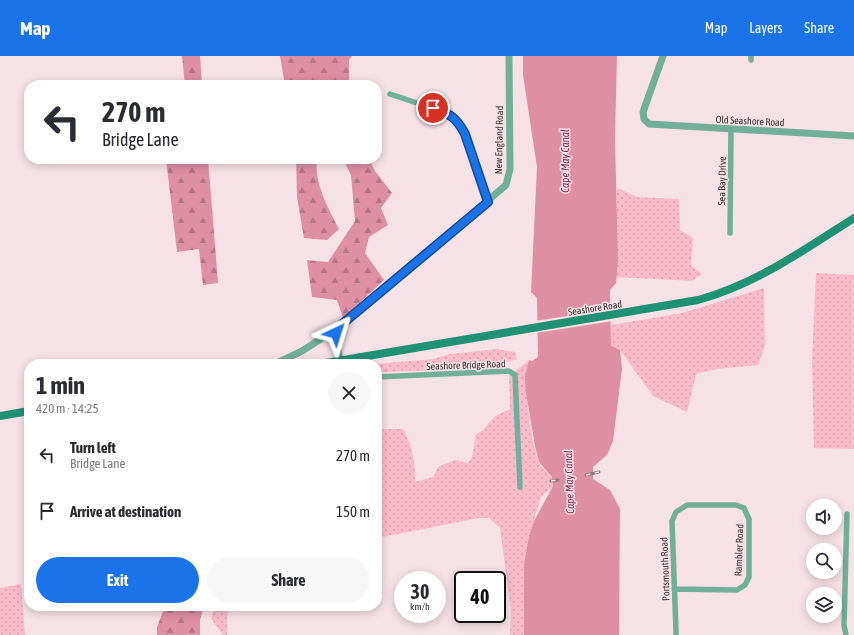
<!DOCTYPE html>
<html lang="en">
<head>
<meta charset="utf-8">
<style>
  :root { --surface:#fff; --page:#f7f7f7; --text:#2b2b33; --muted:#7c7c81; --accent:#1a73e8 }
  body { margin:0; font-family:"Asap Condensed",sans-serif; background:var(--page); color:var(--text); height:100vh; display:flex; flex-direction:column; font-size:15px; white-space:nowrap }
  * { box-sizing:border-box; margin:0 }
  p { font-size:13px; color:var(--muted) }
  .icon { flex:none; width:22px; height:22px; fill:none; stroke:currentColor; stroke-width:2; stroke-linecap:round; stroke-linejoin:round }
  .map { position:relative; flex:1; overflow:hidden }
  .details { position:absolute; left:24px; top:303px; width:358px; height:252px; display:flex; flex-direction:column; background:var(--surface); border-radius:16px; box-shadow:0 2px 10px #0003 }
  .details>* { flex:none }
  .guide { position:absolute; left:24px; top:24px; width:358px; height:84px; border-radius:16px; box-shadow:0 2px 10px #0003; background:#fff; color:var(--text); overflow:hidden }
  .fabs { position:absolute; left:806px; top:443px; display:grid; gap:8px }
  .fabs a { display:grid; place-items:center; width:36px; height:36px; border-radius:50%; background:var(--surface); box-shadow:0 2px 10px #0003; font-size:20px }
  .speed { position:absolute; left:394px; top:515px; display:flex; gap:8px; font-size:20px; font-weight:700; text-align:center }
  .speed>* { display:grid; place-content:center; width:52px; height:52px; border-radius:50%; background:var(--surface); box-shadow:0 2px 10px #0003; line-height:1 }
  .speed small { font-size:10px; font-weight:400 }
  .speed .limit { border:2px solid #111; border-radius:6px; background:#fff; color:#111 }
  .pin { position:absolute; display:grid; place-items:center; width:34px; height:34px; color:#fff; margin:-17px; border:2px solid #fff; border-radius:50%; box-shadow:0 1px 4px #0007 }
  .me { position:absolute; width:44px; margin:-22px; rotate:41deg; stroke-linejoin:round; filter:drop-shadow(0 0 3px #0008) }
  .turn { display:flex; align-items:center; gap:14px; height:84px; padding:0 12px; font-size:18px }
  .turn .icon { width:52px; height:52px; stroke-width:2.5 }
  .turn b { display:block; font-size:28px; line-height:34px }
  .round { display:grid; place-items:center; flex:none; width:42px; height:42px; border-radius:21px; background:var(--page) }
  .summary { display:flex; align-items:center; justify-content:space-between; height:68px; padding:0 12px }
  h1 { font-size:24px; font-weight:700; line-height:30px }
  .action { display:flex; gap:8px; margin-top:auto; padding:8px 12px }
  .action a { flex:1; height:46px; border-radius:24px; background:var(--accent); color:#fff; font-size:16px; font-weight:700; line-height:46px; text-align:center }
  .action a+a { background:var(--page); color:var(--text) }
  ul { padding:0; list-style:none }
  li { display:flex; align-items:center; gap:12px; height:56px; padding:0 12px }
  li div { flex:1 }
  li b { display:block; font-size:15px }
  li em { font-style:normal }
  header { display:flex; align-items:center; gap:24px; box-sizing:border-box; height:56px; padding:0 20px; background:var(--accent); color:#fff }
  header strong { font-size:19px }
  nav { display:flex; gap:22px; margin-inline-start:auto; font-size:14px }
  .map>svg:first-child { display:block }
  .grass { fill:url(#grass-dots) }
  .forest { fill:url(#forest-firs) }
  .water { fill:#de8fa3 }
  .pier { fill:#f6e1e6 }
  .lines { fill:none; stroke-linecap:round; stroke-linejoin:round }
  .minor { stroke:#71af9a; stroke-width:5.5 }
  .tertiary { stroke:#71af9a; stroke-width:7 }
  .secondary { stroke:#1f9275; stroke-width:8 }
  .rail-casing { stroke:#897c7f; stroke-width:3 }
  .rail { stroke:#f6e1e6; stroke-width:1.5; stroke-dasharray:4.5; stroke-linecap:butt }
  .route-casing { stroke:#114b97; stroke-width:10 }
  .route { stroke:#1a73e8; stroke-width:7 }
  .labels { text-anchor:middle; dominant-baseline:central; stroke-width:3; stroke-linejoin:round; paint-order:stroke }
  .street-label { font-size:10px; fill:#3c3436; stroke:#f6e1e6 }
  .water-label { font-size:11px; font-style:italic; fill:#842848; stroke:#f6e1e6 }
</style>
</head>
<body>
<header>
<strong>Map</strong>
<nav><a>Map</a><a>Layers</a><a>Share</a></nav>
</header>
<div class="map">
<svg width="854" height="579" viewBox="0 0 854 579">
  <defs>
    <pattern id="grass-dots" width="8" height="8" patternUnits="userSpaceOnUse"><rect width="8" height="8" fill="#f9bbca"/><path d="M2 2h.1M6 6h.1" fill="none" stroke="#d6a1ae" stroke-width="1.8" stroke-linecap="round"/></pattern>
    <pattern id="forest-firs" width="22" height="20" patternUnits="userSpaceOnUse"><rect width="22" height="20" fill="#de8fa4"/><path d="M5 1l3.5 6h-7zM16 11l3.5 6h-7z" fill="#b57686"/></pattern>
  </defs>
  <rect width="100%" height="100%" fill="#f6e1e6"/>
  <!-- grass -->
  <g class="grass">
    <path d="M617,132L637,141L679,143L680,174L693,182L691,209L702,218L692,225L616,221Z"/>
    <path d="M816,217L854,219V393L814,392L812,304Z"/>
    <path d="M764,232L765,290L758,309L716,313L696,318L687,356L653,340L620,294L611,291V269L682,257Z"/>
    <path d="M497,293L515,296L517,303C473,319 423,312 377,317L376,308L433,303L450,298Z"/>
    <path d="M529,304C523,330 530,379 538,404C542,416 552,414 553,430L541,441L529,480L524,508V579H510L511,554L500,472L489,462H479L377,482V430L381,428L379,403L377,402V373H403C413,391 415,406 415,426L433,421L438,411L455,404L468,407L472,401L476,378L482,375L495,360L510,353L509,320Z"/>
    <path d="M21,528L25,579H0V532Z"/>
    <path d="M215,550H231L227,560V579H223L211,563Z"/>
  </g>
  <!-- forest -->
  <g class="forest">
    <path d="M182,0H200L202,29H185Z"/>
    <path d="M280,0H352L349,4V29H285Z"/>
    <path d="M166,103H208L218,227L203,229L199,193L177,196Z"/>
    <path d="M296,103H317C314,127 328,152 339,173L327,184L304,182L297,141Z"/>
    <path d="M343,103H369L375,115L392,137L381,152L388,169L369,181L365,197L384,224L343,262L337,244L312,241L307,204L328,206L355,165L351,119Z"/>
    <path d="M165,550H204L200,564V579H157V571Z"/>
  </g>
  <!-- water -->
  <path class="water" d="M523,0H617L615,82L618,205L616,227L610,234L611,290L620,294L622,313L613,385L607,399L593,411V423L610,434L620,453L619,579H524V508L529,480L534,465L553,430L552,421L539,406L535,390L526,337L525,320L529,304L532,305L538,301L537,242L531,236L537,111L523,19Z"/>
  <!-- pier -->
  <path class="pier" d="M613,253V265L536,277L535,265Z"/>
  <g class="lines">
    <!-- minor -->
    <g class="minor">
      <path d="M751,4V0"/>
      <path d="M390,38L447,57C470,70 479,121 487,146"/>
      <path d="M730,177L731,74"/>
      <path d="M377,321L509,315L515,319L520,431"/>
      <path d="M674,533L737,534L745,529L749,521V463L744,452L736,449H687L676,456L672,465L676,575V579"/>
      <path d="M846,579L844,569L847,458"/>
    </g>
    <!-- tertiary -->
    <g class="tertiary">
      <path d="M663,0L643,56L644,63L649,68L854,80"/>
      <path d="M338,272L336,285L340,304"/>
      <path d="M275,308L302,295L338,272L506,129L510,113L509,0"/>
    </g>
    <!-- secondary -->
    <g class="secondary">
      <path d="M320,308L698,244C756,228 804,194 854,162"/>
      <path d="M0,360L29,355"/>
    </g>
    <defs>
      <g id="rail">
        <path d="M586,419L599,416"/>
        <path d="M551,425L558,424"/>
      </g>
    </defs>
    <!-- rail casing -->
    <use href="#rail" class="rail-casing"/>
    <!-- rail -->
    <use href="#rail" class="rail"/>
  </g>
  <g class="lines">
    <defs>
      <path id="route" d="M336,277L338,272L347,264L488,146L465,78C456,61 450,58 433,52"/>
    </defs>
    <!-- route casing -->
    <use href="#route" class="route-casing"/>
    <!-- route -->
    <use href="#route" class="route"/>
  </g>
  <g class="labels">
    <!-- street labels -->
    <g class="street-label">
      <text transform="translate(750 65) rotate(3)">Old Seashore Road</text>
      <text transform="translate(499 84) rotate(-89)">New England Road</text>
      <text transform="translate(722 125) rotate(-89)">Sea Bay Drive</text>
      <text transform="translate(595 252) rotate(-9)">Seashore Road</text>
      <text transform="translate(466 309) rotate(-2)">Seashore Bridge Road</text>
      <text transform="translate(739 494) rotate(-88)">Rambler Road</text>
      <text transform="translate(665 513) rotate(-92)">Portsmouth Road</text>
    </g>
    <!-- water labels -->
    <g class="water-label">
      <text transform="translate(565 105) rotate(-90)">Cape May Canal</text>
      <text transform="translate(569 426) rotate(-92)">Cape May Canal</text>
    </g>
  </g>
</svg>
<div class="fabs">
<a><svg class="icon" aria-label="sound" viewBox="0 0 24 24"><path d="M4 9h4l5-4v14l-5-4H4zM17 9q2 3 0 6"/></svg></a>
<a><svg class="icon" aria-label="search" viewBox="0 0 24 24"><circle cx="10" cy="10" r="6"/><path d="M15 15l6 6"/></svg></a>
<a><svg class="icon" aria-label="layers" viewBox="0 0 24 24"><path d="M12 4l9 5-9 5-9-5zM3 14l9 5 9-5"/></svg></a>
</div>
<div class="speed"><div>30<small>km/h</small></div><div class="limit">40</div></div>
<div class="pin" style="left:433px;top:52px;background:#d93025"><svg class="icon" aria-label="arrive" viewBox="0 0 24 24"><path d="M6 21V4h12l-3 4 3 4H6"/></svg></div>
<svg class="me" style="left:336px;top:277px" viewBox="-20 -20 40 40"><path d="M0-17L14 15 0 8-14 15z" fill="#1a73e8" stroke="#fff" stroke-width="4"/></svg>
<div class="guide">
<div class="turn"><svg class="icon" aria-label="left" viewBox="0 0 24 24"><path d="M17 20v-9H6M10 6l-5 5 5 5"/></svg><div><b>270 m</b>Bridge Lane</div></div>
</div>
<section class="details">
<div class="summary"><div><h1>1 min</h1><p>420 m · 14:25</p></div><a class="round"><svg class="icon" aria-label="close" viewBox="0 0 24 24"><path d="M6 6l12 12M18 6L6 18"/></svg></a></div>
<ul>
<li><svg class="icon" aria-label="left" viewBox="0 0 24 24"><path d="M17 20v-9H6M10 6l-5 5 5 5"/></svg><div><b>Turn left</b><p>Bridge Lane</p></div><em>270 m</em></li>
<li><svg class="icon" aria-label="arrive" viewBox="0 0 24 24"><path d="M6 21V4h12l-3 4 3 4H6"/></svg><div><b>Arrive at destination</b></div><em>150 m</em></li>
</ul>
<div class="action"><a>Exit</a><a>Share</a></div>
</section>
</div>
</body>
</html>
